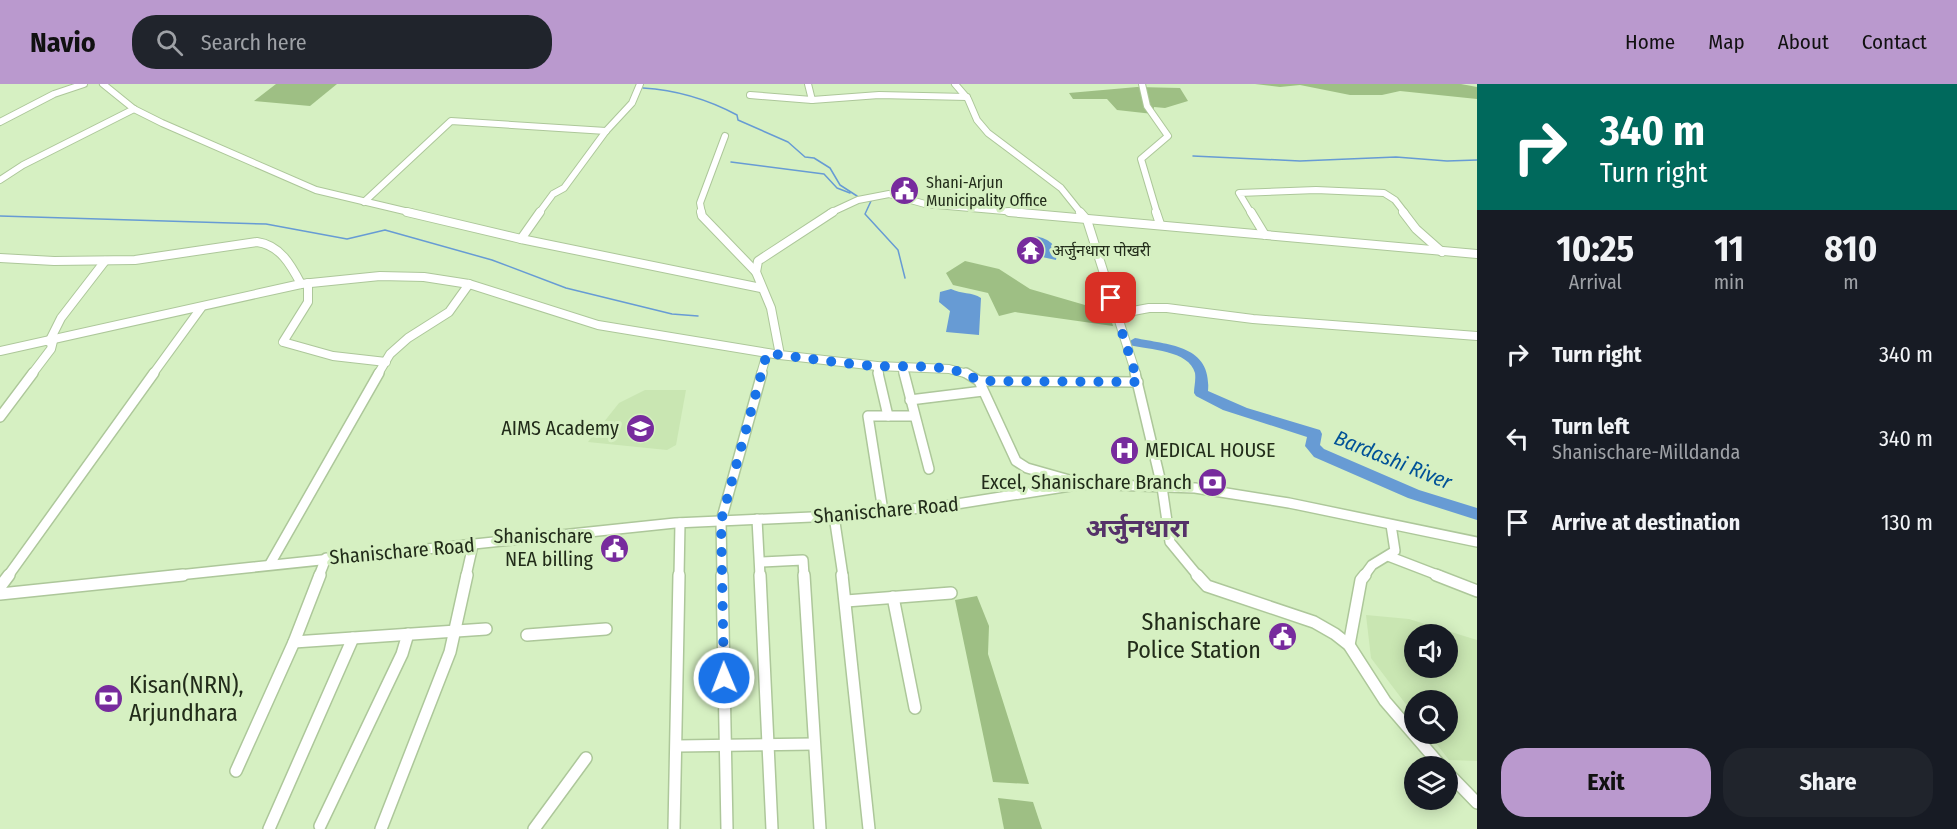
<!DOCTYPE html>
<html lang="en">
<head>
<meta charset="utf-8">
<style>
  :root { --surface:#171b24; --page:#20242c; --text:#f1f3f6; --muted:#9ea1a6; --accent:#ba99ce }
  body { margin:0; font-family:"Fira Sans Condensed","Noto Sans Devanagari",sans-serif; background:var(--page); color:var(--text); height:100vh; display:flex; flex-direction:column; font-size:22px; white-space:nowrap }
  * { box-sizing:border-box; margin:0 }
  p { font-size:20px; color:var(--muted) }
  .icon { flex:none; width:33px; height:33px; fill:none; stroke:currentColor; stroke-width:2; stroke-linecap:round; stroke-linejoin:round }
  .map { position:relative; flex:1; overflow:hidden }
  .side { display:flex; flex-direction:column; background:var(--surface); width:480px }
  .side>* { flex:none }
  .banner { background:#00695c; color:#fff; overflow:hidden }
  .fabs { position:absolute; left:1404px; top:540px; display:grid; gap:12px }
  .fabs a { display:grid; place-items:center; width:54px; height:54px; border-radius:50%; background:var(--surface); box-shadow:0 3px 15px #0003; font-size:30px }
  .pin { position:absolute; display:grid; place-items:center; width:51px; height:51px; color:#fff; margin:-26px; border-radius:12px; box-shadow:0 3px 9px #0006 }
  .me { position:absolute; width:66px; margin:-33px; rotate:359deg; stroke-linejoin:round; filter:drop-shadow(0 0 4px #0008) }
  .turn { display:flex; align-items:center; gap:21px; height:126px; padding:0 24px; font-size:27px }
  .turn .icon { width:78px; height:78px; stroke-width:2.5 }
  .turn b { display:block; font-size:42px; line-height:51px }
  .eta { display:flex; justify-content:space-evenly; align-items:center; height:102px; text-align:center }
  .eta b { font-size:36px; font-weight:700; line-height:42px }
  .primary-button { display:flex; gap:12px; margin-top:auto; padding:12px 24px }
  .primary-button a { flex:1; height:69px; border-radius:24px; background:var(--accent); color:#111; font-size:24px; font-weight:700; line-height:69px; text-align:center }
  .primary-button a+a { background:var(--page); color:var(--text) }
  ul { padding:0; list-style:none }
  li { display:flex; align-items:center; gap:18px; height:84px; padding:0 24px }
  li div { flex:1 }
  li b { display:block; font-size:22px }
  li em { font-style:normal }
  header { display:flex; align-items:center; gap:36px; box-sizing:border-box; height:84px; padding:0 30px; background:var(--accent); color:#111 }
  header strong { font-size:28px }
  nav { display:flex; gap:33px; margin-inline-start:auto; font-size:21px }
  .search { width:420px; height:54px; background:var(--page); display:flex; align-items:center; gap:15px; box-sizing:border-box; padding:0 21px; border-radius:24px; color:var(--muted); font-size:22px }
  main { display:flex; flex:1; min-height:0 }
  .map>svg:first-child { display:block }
  .built { fill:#c9e6b2; fill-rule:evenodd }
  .green { fill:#9ebf84 }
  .water { fill:#679bd4 }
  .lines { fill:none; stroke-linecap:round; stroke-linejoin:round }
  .stream { stroke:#679bd4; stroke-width:1.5 }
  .river { fill:#679bd4; fill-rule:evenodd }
  .minor-far3-casing { stroke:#adc79a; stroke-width:8 }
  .minor-far2-casing { stroke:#adc79a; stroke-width:10 }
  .minor-far1-casing { stroke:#adc79a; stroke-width:12 }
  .minor-casing { stroke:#adc79a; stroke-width:14 }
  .minor-far3 { stroke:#fff; stroke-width:6 }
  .minor-far2 { stroke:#fff; stroke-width:8 }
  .minor-far1 { stroke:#fff; stroke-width:9 }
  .minor { stroke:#fff; stroke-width:11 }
  .route { stroke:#1a73e8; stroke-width:10; stroke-dasharray:0 18 }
  .labels { text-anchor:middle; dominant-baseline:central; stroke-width:6; stroke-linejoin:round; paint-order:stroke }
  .far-poi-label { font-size:16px; fill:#222c1a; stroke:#d6f0c2; text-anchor:start }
  .poi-label { font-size:20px; fill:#222c1a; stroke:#d6f0c2; text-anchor:end }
  .street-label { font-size:20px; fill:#222c1a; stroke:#d6f0c2 }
  .water-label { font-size:21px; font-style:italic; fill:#005297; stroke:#d6f0c2 }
  .near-poi-label { font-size:24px; fill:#222c1a; stroke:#d6f0c2; text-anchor:end }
  .district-label { font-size:26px; font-weight:bold; fill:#553169; stroke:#d6f0c2 }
</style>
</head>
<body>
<header>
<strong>Navio</strong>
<div class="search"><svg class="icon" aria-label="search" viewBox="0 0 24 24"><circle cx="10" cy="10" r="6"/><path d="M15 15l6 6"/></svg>Search here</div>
<nav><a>Home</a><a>Map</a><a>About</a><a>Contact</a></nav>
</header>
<main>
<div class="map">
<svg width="1477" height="745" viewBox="0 0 1477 745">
  <rect width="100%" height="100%" fill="#d6f0c2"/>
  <!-- built -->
  <g class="built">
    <path d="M645,306H686L676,361L667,366L588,358L619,319Z"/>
    <path d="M1366,531L1409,535L1477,556V677L1449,676L1429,650H1448V616H1414V631L1371,574ZM1414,550H1448V584H1414Z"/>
  </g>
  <!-- green -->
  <g class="green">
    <path d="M276,0H337L310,22L254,17Z"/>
    <path d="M1255,0H1461L1477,3V15L1400,7L1382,11H1350L1300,1L1280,3Z"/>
    <path d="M1137,3L1180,4L1188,17L1165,24L1154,23L1153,30L1117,26L1107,15H1073L1069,9Z"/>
    <path d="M965,177L999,185L1030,205L1109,228L1113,242L1015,228L999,232L988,209L953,201L946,189Z"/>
    <path d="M977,512L989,542L988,570L1029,700L993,698L955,516Z"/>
    <path d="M998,714L1033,718L1042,745H1004Z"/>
  </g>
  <!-- water -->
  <g class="water">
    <path d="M1034,152C1048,154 1059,161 1056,176L1042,173L1040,164L1025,156Z"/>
    <path d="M951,205C961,210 972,208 981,214L979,251L946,248L950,227L939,218L940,208Z"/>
  </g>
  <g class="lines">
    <!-- stream -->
    <g class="stream">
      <path d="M643,4C677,6 707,15 737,31L738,36L788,58L805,73L814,74L830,84L840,101L857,112"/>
      <path d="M1193,72L1300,77L1396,73L1447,77L1477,76"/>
      <path d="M731,78L824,90L837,104L850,109"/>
      <path d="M869,116L871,117L865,130L898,166L905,194"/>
      <path d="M0,132L266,140L347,155L385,146L492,176L566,204L672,230L698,232"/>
    </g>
    <!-- river -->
    <path class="river" d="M1135,254C1169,261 1212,261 1208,307L1247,324L1320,346L1322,350L1320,361L1324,365L1419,406L1477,424V436L1408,414L1314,373L1305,362L1307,353L1223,326L1196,312L1194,309C1194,303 1196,296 1195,289C1189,266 1149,266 1130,261L1128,258Z"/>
    <defs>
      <g id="minor-far3">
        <path d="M103,0L134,25L162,39L316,106L413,129"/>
        <path d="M808,0L812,16L879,11L967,13"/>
        <path d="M955,0L968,15L977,36L988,49L1061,104L1081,129"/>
        <path d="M1142,0L1147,22L1168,52L1141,75L1157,129"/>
        <path d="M750,11L812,16"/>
        <path d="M0,38L54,10L84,0"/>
        <path d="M0,96L23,81L134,25"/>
        <path d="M364,118L451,37L606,47"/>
        <path d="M539,129L553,110L564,104L606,47L632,19L640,0"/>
        <path d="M702,129L700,119L725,52"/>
        <path d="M830,129L858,116L889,110L925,120L1026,129"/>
        <path d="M1251,129L1239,109L1316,106L1384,109L1395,116L1405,129"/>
      </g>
      <g id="minor-far2">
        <path d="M407,128L521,155L761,204"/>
        <path d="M701,128L702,132L756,188"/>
        <path d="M833,128L758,177L756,188L771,224L780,271L877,282L949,285L968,290"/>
        <path d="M1009,128L1477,170"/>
        <path d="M1080,128L1087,136L1136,290"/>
        <path d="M1156,128L1160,140"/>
        <path d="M1251,128L1265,151"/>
        <path d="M1403,128L1416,145L1442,168"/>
        <path d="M521,155L540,128"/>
        <path d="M0,174L54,177L135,176L257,158C280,161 291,181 301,200"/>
        <path d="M308,199V218L283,258L333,272L386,278"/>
        <path d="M1117,230L1149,224H1167L1253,235L1477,252"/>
        <path d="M49,258L61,234L105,177"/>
        <path d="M0,267L301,200L380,192L424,193L469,200L598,241L780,271"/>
        <path d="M877,282L879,290"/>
        <path d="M902,282L904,290"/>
        <path d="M32,290L51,265L53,257"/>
        <path d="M153,290L201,224"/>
        <path d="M378,290L390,270L408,254L449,228L469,200"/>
        <path d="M761,290L767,269"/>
      </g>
      <g id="minor-far1">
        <path d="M878,289L888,332"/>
        <path d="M904,289L929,385"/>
        <path d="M966,289L979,297L1016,377L1027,384L1080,399"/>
        <path d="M1135,289L1162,403L1170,458L1198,492"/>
        <path d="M979,297L1138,298"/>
        <path d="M910,316L983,307"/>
        <path d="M0,333L33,289"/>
        <path d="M883,427L868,332H914"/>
        <path d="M834,432L843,492"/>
        <path d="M757,435L760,492"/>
        <path d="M1388,472L1440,492"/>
        <path d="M761,478L803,476L804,492"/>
        <path d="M270,480L379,289"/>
        <path d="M8,492L154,289"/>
        <path d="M169,492L675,439L834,432L944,422L1083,400L1195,404L1289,419L1477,458"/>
        <path d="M319,492L326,474"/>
        <path d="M466,492L473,461"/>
        <path d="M679,492L680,439"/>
        <path d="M722,492L721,437L762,289"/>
        <path d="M1364,492L1372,481L1395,467L1391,441"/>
      </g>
      <g id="minor">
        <path d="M722,491L727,745"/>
        <path d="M760,491L772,745"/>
        <path d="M804,491L820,745"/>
        <path d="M842,491L869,745"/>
        <path d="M1197,491L1207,502L1314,538L1335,550L1349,561L1385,617L1441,682"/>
        <path d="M1436,491L1477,507"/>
        <path d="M0,503L9,491"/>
        <path d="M0,510L183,491"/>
        <path d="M893,513L915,624"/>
        <path d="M846,517L951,509"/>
        <path d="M527,551L606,545"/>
        <path d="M294,558L486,545"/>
        <path d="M1349,561L1361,496L1365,491"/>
        <path d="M678,662L814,660"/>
        <path d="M236,687L294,558L320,491"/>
        <path d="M1448,689L1477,719"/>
        <path d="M320,742L402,570L408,550"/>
        <path d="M269,745L353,554"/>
        <path d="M381,745L450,568L467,491"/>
        <path d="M534,745L586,674"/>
        <path d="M674,745L679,491"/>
      </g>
    </defs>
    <!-- minor-far3 casing -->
    <use href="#minor-far3" class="minor-far3-casing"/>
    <!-- minor-far2 casing -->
    <use href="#minor-far2" class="minor-far2-casing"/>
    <!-- minor-far1 casing -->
    <use href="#minor-far1" class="minor-far1-casing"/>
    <!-- minor casing -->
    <use href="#minor" class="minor-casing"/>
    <!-- minor-far3 -->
    <use href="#minor-far3" class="minor-far3"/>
    <!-- minor-far2 -->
    <use href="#minor-far2" class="minor-far2"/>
    <!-- minor-far1 -->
    <use href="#minor-far1" class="minor-far1"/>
    <!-- minor -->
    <use href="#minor" class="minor"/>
  </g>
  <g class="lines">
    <!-- route -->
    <path class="route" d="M724,594L721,437L767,269C803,274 838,279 874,282C909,284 948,277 979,297L1138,298L1111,214"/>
  </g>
  <!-- icons -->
  <defs>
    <symbol id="civic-disc" viewBox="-11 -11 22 22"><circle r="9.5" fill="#772b9d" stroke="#d6f0c2"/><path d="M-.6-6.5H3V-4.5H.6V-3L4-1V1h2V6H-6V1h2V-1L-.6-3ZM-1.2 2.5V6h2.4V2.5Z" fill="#fff"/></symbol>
    <symbol id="temple-disc" viewBox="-11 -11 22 22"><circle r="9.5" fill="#772b9d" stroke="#d6f0c2"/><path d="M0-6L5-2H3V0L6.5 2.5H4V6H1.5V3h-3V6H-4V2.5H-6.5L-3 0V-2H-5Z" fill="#fff"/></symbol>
    <symbol id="school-disc" viewBox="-11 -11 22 22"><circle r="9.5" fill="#772b9d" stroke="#d6f0c2"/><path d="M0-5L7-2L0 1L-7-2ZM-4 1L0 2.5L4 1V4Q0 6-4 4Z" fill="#fff"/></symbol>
    <symbol id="hospital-disc" viewBox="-11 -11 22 22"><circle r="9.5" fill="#772b9d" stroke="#d6f0c2"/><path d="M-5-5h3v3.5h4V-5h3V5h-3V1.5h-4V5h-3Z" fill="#fff"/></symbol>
    <symbol id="bank-disc" viewBox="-11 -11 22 22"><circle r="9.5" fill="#772b9d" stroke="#d6f0c2"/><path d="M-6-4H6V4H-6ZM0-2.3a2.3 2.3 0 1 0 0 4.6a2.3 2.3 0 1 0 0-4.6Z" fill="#fff"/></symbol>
  </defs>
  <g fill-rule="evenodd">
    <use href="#civic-disc" x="888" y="90" width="33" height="33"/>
    <use href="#temple-disc" x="1014" y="150" width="33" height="33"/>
    <use href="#school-disc" x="624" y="328" width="33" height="33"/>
    <use href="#hospital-disc" x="1108" y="350" width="33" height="33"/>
    <use href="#bank-disc" x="1196" y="382" width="33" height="33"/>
    <use href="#civic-disc" x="598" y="448" width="33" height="33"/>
    <use href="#civic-disc" x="1266" y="536" width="33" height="33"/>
    <use href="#bank-disc" x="92" y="598" width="33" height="33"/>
  </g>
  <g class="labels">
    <!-- far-poi labels -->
    <g class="far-poi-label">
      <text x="926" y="98">Shani-Arjun<tspan x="926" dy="18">Municipality Office</tspan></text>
      <text x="1052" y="166">अर्जुनधारा पोखरी</text>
    </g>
    <!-- poi labels -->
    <g class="poi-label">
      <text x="619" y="344">AIMS Academy</text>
      <text x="1145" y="366" text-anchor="start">MEDICAL HOUSE</text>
      <text x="1192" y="398">Excel, Shanischare Branch</text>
      <text x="593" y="452">Shanischare<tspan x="593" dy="23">NEA billing</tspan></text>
    </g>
    <!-- street labels -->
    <g class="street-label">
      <text transform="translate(886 426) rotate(-5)">Shanischare Road</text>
      <text transform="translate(402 467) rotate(-5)">Shanischare Road</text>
    </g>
    <!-- water labels -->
    <g class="water-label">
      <text transform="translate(1393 376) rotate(22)">Bardashi River</text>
    </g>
    <!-- near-poi labels -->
    <g class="near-poi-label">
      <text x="1261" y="538">Shanischare<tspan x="1261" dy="28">Police Station</tspan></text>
      <text x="129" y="601" text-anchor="start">Kisan(NRN),<tspan x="129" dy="28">Arjundhara</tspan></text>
    </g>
    <!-- district labels -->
    <g class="district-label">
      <text x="1137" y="444">अर्जुनधारा</text>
    </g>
  </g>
</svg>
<div class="fabs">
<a><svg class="icon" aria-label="sound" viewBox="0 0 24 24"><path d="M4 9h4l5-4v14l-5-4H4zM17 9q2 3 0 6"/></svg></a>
<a><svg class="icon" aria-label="search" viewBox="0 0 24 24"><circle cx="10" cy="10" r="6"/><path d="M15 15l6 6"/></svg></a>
<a><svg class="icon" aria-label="layers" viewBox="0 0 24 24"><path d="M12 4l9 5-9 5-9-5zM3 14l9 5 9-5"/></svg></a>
</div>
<div class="pin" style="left:1111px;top:214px;background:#d93025"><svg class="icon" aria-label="arrive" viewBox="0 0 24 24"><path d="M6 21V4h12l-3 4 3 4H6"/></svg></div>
<svg class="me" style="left:724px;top:594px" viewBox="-20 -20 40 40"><circle r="17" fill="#1a73e8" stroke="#fff" stroke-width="3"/><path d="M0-11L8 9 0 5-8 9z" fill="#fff"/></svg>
</div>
<section class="side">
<div class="banner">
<div class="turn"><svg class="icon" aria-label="right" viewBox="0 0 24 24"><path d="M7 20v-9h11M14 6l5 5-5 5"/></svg><div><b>340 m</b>Turn right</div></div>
</div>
<div class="eta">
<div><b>10:25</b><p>Arrival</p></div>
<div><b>11</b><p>min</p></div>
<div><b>810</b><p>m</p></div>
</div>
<ul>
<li><svg class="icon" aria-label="right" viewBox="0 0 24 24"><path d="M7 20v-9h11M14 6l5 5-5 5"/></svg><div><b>Turn right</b></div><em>340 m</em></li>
<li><svg class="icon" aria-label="left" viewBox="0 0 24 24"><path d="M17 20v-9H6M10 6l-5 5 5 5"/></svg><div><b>Turn left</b><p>Shanischare-Milldanda</p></div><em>340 m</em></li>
<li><svg class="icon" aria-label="arrive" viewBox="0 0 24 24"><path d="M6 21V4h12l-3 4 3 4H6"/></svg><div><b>Arrive at destination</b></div><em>130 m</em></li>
</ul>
<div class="primary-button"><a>Exit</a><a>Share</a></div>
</section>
</main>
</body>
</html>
